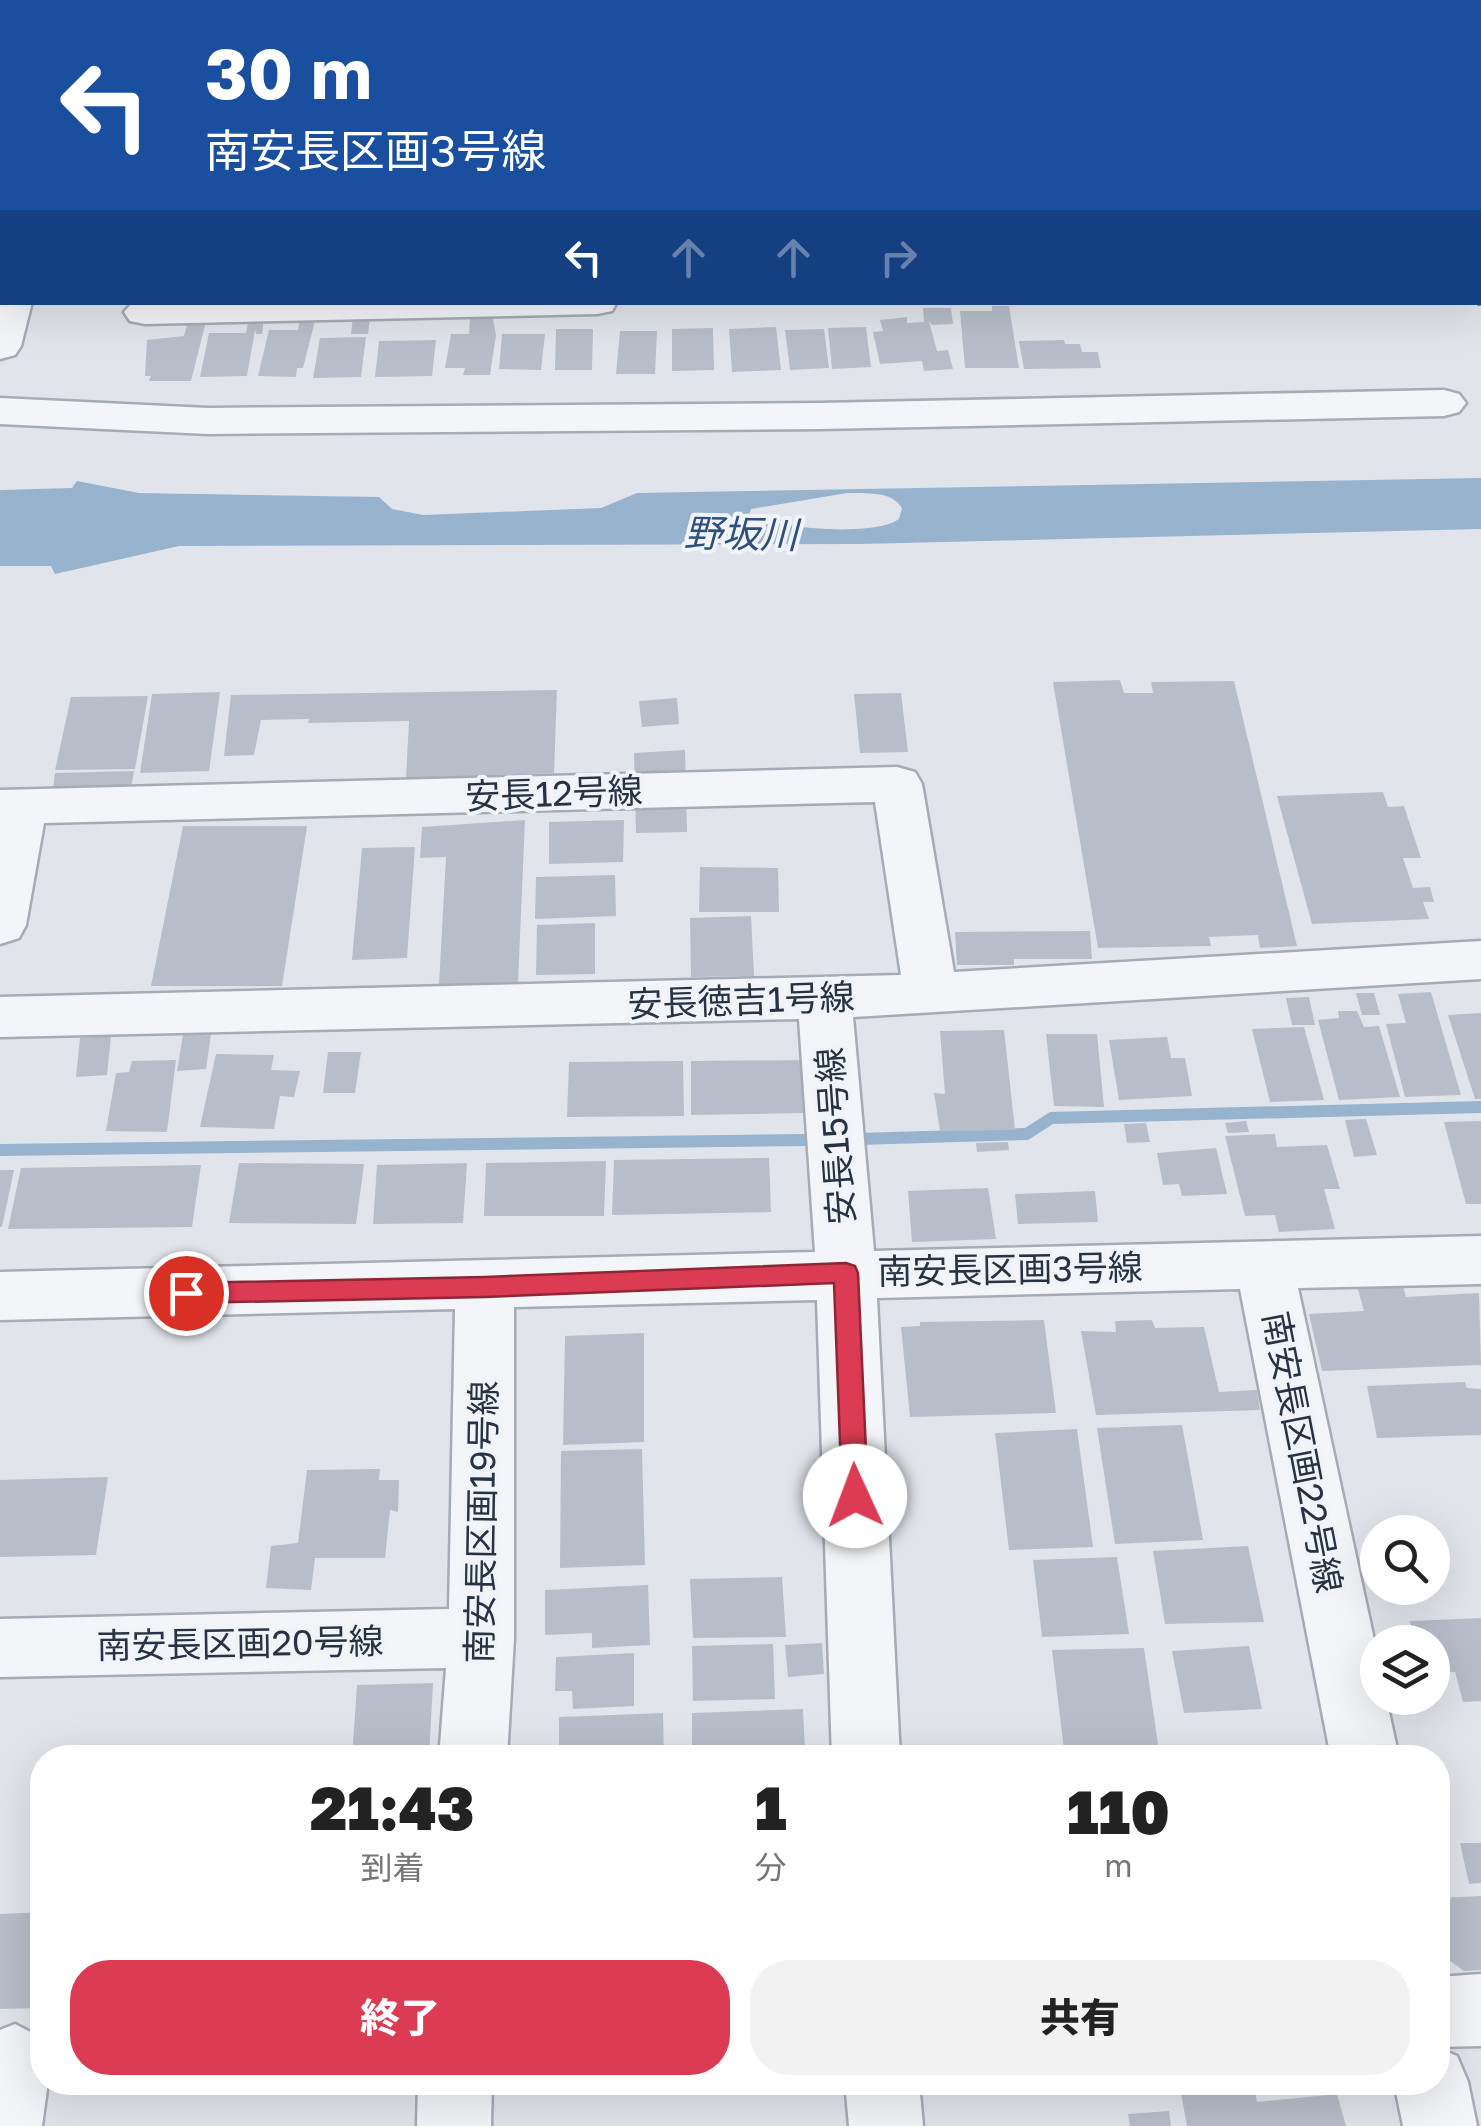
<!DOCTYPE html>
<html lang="ja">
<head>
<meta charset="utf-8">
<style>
  :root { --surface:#fff; --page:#f2f2f2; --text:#222; --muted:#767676; --accent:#db3b53 }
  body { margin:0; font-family:"Golos Text","Noto Sans JP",sans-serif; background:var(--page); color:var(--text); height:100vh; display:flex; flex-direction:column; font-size:38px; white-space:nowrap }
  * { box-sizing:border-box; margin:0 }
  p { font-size:32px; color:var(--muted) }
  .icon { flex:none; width:55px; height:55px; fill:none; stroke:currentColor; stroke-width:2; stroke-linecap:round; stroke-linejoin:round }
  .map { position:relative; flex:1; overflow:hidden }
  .sheet { position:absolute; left:30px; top:1745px; width:1420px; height:350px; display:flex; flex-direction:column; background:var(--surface); border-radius:40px; box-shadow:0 10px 40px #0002 }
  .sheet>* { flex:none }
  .banner { position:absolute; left:0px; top:0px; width:1482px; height:305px; box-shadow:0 10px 40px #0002; background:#1a4fa0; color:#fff; overflow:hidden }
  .tools { position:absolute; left:1360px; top:1515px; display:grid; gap:20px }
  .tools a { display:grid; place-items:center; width:90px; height:90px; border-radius:50%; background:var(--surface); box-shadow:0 10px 40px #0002; font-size:50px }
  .pin { position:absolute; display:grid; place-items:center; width:85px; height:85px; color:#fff; margin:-42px; border:5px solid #fff; border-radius:50%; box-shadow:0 2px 10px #0007 }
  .me { position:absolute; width:110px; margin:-55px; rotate:358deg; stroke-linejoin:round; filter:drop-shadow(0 0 8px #0008) }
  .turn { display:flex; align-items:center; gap:35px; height:210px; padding:0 40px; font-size:45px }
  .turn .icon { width:130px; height:130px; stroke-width:2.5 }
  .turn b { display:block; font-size:70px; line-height:85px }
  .lanes { display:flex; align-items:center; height:95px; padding:0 40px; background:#0003; justify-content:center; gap:50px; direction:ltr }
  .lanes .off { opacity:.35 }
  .eta { display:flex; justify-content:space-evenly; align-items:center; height:170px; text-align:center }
  .eta b { font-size:60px; font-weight:800; line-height:70px }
  .button { display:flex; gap:20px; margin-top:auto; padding:20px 40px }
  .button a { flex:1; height:115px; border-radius:40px; background:var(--accent); color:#fff; font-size:40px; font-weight:800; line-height:115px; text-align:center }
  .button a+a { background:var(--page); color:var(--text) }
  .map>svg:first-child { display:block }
  .water { fill:#98b3ce; fill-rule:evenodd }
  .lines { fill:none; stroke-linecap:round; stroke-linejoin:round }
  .stream { fill:#98b3ce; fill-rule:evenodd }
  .building { fill:#b7bec9 }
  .minor-casing { stroke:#a5acb6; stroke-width:5 }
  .minor { fill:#f4f5f8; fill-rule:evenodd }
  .rail { stroke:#788496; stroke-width:5; stroke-dasharray:4 8; stroke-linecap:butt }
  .route { fill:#db3b53; stroke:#8e2636; stroke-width:2.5 }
  .labels { text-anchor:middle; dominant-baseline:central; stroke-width:8; stroke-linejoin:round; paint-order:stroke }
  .street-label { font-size:35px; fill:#273244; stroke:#f0f4f8 }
  .water-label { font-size:38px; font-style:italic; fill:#2d517c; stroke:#f0f4f8 }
</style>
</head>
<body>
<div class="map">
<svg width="1481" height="2126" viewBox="0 0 1481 2126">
  <rect width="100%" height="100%" fill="#e1e5eb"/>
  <!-- water -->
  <path class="water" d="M1481,478V529L860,544L179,546L55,574L51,566H0V490L72,488L77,481L139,493L379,497L392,509L423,515L601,508L637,493ZM847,493C866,494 891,490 902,508L899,519C875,537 776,529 749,515L751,509Z"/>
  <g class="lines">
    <!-- stream -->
    <g class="stream">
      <path d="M1294,0H1304L1305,2H1295Z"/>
      <path d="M1481,1101V1113L1053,1124L1028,1140L858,1145L853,1143L850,1139L853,1135L858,1133L1025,1128L1050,1112Z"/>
      <path d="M811,1134L816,1136L819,1140L816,1144L811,1146L0,1156V1144Z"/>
    </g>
  </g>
  <!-- building -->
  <g class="building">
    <path d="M992,306H1009L1019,368H965L960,311H992Z"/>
    <path d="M923,308H951L953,324L932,325L929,321L937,351L948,350L953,369L924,371L922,361L880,364L873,332L883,331L880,320L907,317V323L924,322Z"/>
    <path d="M316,317L303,368H297L296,377L258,376L269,330H298L300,318Z"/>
    <path d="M353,317H370L368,334H351Z"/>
    <path d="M249,318H264L262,334H256L255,330L247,376L200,377L209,333H246Z"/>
    <path d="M470,318H493L496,335L490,375H463L465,368H445L451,334H469Z"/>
    <path d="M188,321H206L191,381H149L151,376H145L147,340L184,336Z"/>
    <path d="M776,327L781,370L732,372L729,329Z"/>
    <path d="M866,327L871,367L832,369L828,328Z"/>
    <path d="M713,328L714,370L672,371V329Z"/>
    <path d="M556,329H593L592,370H555Z"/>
    <path d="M824,329L829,368L790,370L785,330Z"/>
    <path d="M620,331H657L655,374H616Z"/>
    <path d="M502,334H545L541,370L499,369Z"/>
    <path d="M366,337L361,377L313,378L320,338Z"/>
    <path d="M436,340L432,376L375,377L379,341Z"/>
    <path d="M1064,340L1065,344H1080L1082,352H1098L1101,368L1024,369L1019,341Z"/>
    <path d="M1120,680L1124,693H1153L1151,682L1234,681L1297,946L1260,948L1258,935L1209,937L1211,946L1098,948L1053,682Z"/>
    <path d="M557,690L554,773L406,779L409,721L308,723L309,719L261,720L254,755L224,756L231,695Z"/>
    <path d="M220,692L209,771L140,773L152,694Z"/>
    <path d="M901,693L908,752L860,753L854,694Z"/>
    <path d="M148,696L135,769L55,770L71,697Z"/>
    <path d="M677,698L679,724L642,727L639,701Z"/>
    <path d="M685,750L687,832L636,833L634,753Z"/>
    <path d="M134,771L131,788L53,790L55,773Z"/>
    <path d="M1383,792L1388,807L1404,806L1421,858H1403L1413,888L1430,887L1434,902H1423L1429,919L1312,924L1277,796Z"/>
    <path d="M525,820L518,983L439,985L446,857L420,858L422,827Z"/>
    <path d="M624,820L623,862L549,864V822Z"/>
    <path d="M183,826H307L282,986H151Z"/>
    <path d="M415,847L407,958L352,960L362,848Z"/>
    <path d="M700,867L778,868L779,912H699Z"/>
    <path d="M615,875L616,916L535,919L536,877Z"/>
    <path d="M751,916L754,976L691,977L690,918Z"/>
    <path d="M595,923V974L536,975L537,925Z"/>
    <path d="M1090,931L1092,959H1014V965H957L955,932Z"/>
    <path d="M1431,992L1461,1095L1405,1097L1386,1024L1406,1023L1398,994Z"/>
    <path d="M1356,993H1374L1380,1015H1362Z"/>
    <path d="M1309,997L1315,1025H1292L1286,998Z"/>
    <path d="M1338,1011H1357L1364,1027L1379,1026L1400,1097L1339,1100L1318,1020L1339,1018Z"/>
    <path d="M1481,1013V1099H1475L1448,1015Z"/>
    <path d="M1304,1027L1324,1100L1270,1102L1252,1029Z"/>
    <path d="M1004,1030L1015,1130L940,1131L934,1093L945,1094L940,1031Z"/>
    <path d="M211,1034L206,1069L177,1071L183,1035Z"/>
    <path d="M1046,1034H1097L1104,1107L1054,1106Z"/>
    <path d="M111,1036L107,1075L76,1077L80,1038Z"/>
    <path d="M1167,1037L1171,1058H1185L1192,1096L1119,1100L1109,1040Z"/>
    <path d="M328,1052H361L355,1093H323Z"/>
    <path d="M216,1054L274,1055L271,1070L300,1071L294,1097L280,1096L274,1129L200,1127Z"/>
    <path d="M176,1060L167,1132L106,1131L116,1073L129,1072L132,1061Z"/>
    <path d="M805,1060L806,1113L691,1115V1061Z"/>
    <path d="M683,1061L684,1116L567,1117L569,1062Z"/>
    <path d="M1366,1119L1377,1155L1354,1157L1345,1120Z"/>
    <path d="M1246,1121L1249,1132L1228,1133L1225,1123Z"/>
    <path d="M1481,1121V1204H1466L1444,1122Z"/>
    <path d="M1146,1123L1150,1142L1127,1143L1124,1124Z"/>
    <path d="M1275,1134L1277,1147L1327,1145L1340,1189H1324L1335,1229L1279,1232L1275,1215L1245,1216L1225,1136Z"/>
    <path d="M1008,1142L1009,1150L977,1152L976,1143Z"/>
    <path d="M1216,1148L1227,1194L1182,1196L1179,1184L1163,1185L1157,1153Z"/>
    <path d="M769,1158L771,1212L612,1215L614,1160Z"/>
    <path d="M606,1161L604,1216H484L486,1163Z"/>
    <path d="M239,1163L364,1164L356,1224L229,1223Z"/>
    <path d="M467,1163L463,1223L373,1224L377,1165Z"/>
    <path d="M201,1165L192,1227L8,1229L21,1168Z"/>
    <path d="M0,1170H14L2,1227H0Z"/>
    <path d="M988,1188L996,1239L912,1242L908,1191Z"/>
    <path d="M1095,1191L1098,1222L1018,1224L1015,1194Z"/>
    <path d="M1403,1285L1406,1297L1479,1293L1481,1365L1322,1371L1309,1314L1364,1311L1357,1286Z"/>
    <path d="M1044,1320L1056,1413L910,1417L901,1327L920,1326V1322Z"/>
    <path d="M1152,1320L1155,1328L1204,1327L1219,1392L1257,1390L1260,1410L1096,1415L1081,1331L1116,1332L1115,1321Z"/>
    <path d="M644,1333V1442L563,1445L565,1336Z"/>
    <path d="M1465,1382L1467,1388L1481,1389V1435L1377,1438L1367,1386Z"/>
    <path d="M1182,1425L1203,1540L1115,1544L1097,1428Z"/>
    <path d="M1077,1429L1093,1547L1009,1550L995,1433Z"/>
    <path d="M642,1449L645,1565L560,1568L561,1451Z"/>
    <path d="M380,1469L379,1480H399L398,1512L390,1510L385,1558H315L311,1590L266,1588L271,1546L298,1543L307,1470Z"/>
    <path d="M108,1477L96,1555L0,1557V1480Z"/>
    <path d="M1248,1546L1264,1622L1165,1624L1153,1551Z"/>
    <path d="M1117,1557L1129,1634L1042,1637L1033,1560Z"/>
    <path d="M782,1577L786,1637L693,1638L690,1579Z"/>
    <path d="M648,1585L650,1645L592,1648V1633L545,1635V1590Z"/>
    <path d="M1481,1618V1701L1463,1702L1455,1672L1432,1673V1642H1415L1410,1621Z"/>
    <path d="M822,1643L824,1674L788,1677L785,1645Z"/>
    <path d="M773,1644L775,1699L693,1701L692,1646Z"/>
    <path d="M1249,1646L1262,1709L1184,1713L1172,1651Z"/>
    <path d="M1144,1648L1160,1758H1065L1052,1650Z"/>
    <path d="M634,1653V1706L573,1709L572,1691H555L556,1657Z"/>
    <path d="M433,1683L429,1758H352L357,1685Z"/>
    <path d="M803,1709L805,1749H774V1758H692V1713Z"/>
    <path d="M663,1713L664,1758H559V1717Z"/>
    <path d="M1272,1747L1274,1758H1187L1186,1748Z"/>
    <path d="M1460,1843H1481V1883L1469,1884Z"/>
    <path d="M1481,1896V1970L1464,1971L1446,1958L1438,1898Z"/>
    <path d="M42,1912L41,2008L0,2009V1914Z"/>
    <path d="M1179,2082H1218V2088L1253,2083L1257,2102L1337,2094L1346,2126H1187Z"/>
    <path d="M1169,2111L1171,2126H1130L1128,2114Z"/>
  </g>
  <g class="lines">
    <defs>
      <g id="minor">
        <rect x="284" y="0" width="36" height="2"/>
        <rect x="824" y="0" width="36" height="2"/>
        <rect x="1042" y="0" width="36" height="2"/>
        <rect x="1247" y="0" width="36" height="2"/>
        <rect x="0" y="54" width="2" height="22"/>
        <path d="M0,292L2,302H32L21,346L15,355L0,359Z"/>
        <path d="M617,302L612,311L597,314L145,324L130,321L124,312L133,302Z"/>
        <path d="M1444,390L1459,394L1466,403L1459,412L1444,416L820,429L208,434L0,424V398L208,408L820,403Z"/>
        <path d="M897,767L915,772L922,784L954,972L1481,941V979L853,1017L874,1251L1481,1236V1284L1298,1288L1378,1658V1698H1386L1399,1758H1331L1240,1289L877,1298L900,1758H832L817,1300L514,1307V1638L507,1758H439L446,1668L0,1677V1619L449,1609L455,1309L0,1320V1272L815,1252L799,1019L0,1037V997L901,975L875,802L44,823L26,925L19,938L0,944V790Z"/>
        <path d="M1481,1974V2046L1438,2047V1977Z"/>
        <path d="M15,2024L42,2038V2082H48L42,2126H0V2030Z"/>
        <path d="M1438,2048L1457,2056L1468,2082L1477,2126H1403L1394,2082H1438Z"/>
        <path d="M418,2082H492L491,2126H417Z"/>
        <path d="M845,2082H919L923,2126H849Z"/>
      </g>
    </defs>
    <!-- minor casing -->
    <use href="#minor" class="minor-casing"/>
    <!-- minor -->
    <use href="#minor" class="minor"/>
    <!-- rail -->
    <path class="rail" d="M1479,302L1481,309"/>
  </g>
  <!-- route -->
  <path class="route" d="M846,1263L855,1266L858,1273L868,1496L864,1504L855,1508L846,1504L842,1496L834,1283L485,1297L186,1303L178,1300L174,1293L178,1286L186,1283L485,1277Z"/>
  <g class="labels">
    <!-- street labels -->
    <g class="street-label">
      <text transform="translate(554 793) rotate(-2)">安長12号線</text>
      <text transform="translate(741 1000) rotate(-2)">安長徳吉1号線</text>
      <text transform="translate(835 1136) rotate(-94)">安長15号線</text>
      <text transform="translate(1010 1269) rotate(-1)">南安長区画3号線</text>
      <text transform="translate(1303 1452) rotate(79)">南安長区画22号線</text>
      <text transform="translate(481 1522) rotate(-89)">南安長区画19号線</text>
      <text transform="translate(240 1643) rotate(-1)">南安長区画20号線</text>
    </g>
    <!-- water labels -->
    <g class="water-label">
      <text transform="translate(741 533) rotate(1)">野坂川</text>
    </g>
  </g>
</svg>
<div class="tools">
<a><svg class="icon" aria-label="search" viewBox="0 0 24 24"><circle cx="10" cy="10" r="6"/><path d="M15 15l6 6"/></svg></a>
<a><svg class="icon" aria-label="layers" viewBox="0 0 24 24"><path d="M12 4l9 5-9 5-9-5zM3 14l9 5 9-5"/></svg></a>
</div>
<div class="pin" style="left:186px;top:1293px;background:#d93025"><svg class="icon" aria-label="arrive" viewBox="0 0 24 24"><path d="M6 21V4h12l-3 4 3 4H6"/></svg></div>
<svg class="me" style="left:855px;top:1496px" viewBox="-20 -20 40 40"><circle r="19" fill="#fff"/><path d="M0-13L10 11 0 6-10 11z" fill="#db3b53"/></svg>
<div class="banner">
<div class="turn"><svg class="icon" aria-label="left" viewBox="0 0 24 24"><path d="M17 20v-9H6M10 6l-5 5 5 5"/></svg><div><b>30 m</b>南安長区画3号線</div></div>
<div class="lanes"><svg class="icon" aria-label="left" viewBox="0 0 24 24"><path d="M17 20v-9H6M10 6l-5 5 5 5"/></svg><svg class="icon off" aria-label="ahead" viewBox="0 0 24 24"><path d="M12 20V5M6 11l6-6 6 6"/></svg><svg class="icon off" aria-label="ahead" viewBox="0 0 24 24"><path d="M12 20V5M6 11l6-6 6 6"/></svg><svg class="icon off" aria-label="right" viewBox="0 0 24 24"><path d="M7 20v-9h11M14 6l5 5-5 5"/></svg></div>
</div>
<section class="sheet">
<div class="eta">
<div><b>21:43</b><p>到着</p></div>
<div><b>1</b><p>分</p></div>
<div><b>110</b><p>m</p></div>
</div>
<div class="button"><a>終了</a><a>共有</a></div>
</section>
</div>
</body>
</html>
